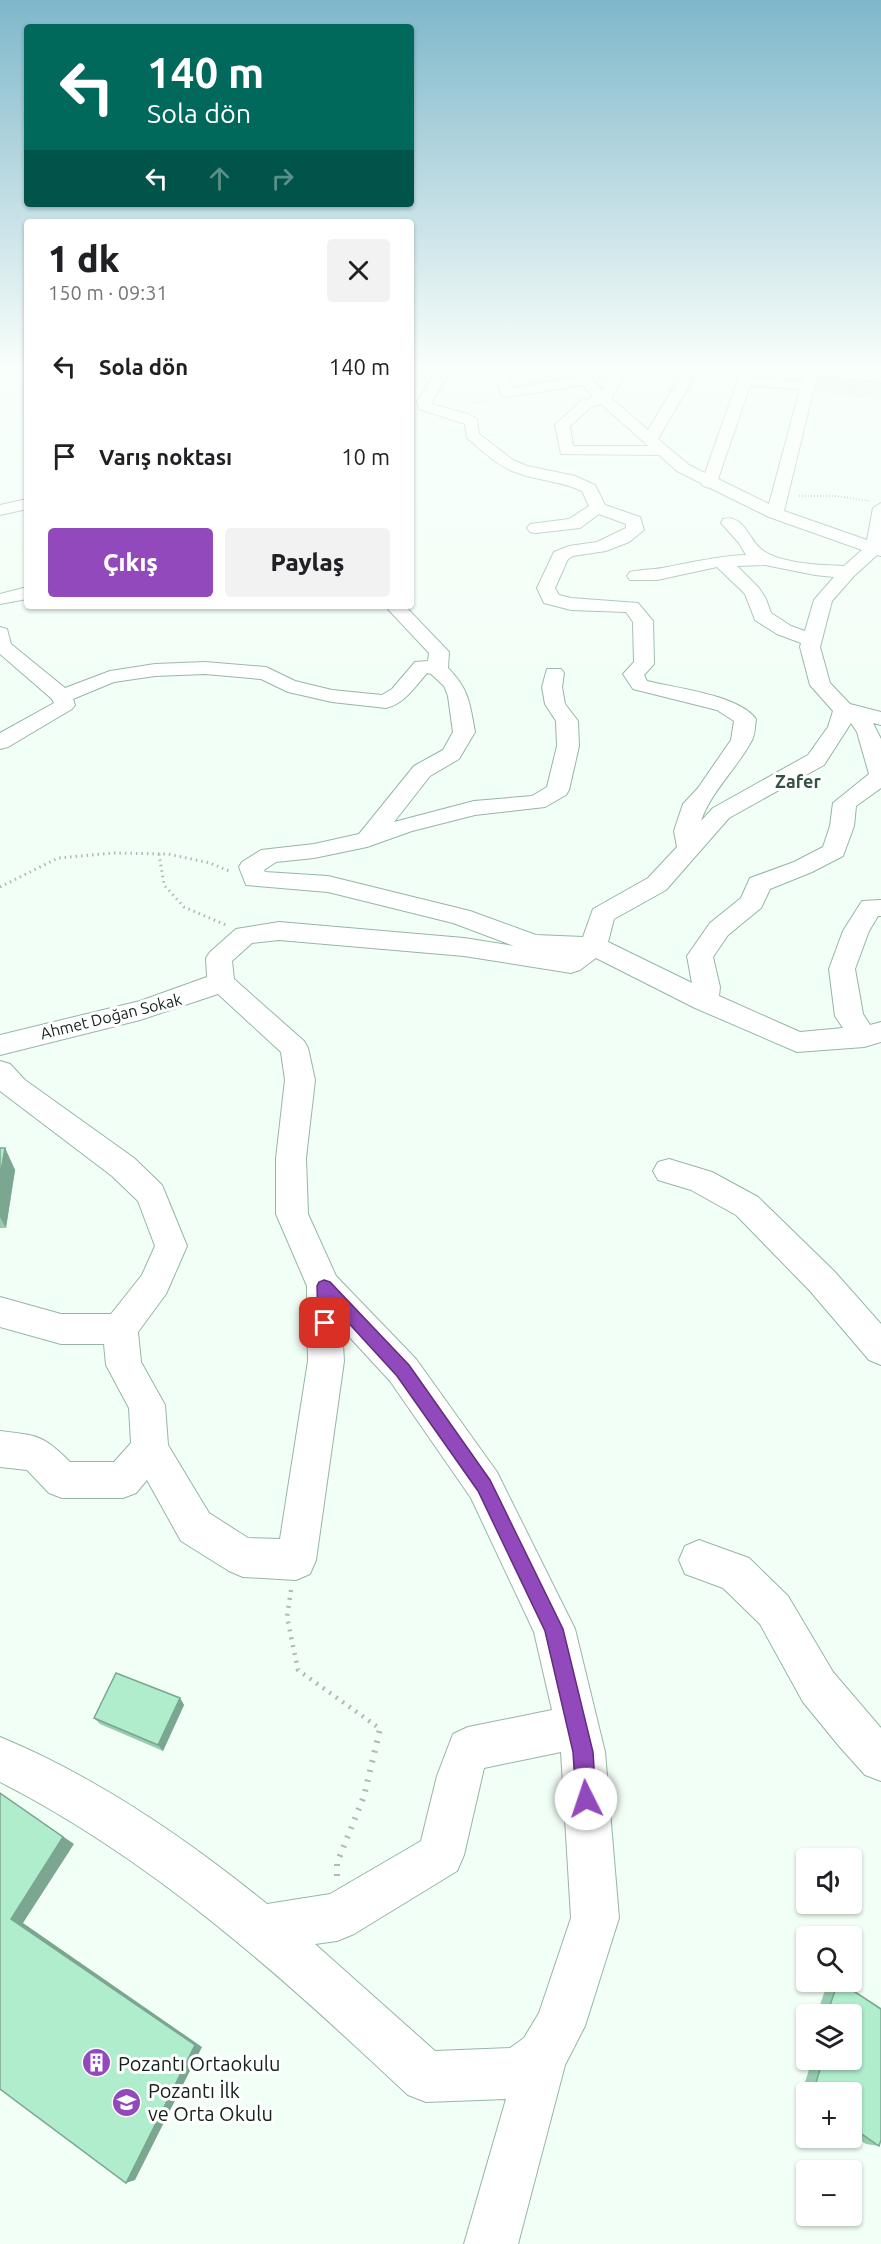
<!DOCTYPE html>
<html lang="tr">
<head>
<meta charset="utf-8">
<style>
  :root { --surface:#fff; --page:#f2f2f2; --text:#202124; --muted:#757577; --accent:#9249bc }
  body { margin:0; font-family:Ubuntu,sans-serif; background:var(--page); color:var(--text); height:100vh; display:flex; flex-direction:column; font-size:22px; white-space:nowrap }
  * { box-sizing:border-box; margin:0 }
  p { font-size:20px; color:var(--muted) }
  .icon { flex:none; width:33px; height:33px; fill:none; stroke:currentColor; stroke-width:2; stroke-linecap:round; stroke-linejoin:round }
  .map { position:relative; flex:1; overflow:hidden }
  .drawer { position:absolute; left:24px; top:219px; width:390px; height:390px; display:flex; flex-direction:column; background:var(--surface); border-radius:6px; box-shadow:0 2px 4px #0004 }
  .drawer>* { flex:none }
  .hud { position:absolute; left:24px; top:24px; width:390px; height:183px; border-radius:6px; box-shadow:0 2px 4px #0004; background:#00695c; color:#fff; overflow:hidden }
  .buttons { position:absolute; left:796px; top:1848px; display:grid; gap:12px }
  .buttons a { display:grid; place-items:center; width:66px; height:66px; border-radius:6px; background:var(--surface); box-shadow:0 2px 4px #0004; font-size:30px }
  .pin { position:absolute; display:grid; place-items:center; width:51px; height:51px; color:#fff; margin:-26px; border-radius:12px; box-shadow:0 3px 9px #0006 }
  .me { position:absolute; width:66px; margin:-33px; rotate:356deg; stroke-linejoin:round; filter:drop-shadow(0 0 4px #0008) }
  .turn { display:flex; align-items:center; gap:21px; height:126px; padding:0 24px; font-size:27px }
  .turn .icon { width:78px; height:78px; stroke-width:2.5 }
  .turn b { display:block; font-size:42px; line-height:51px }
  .lanes { display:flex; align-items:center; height:57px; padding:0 24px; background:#0003; justify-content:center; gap:30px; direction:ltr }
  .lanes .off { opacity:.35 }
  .round { display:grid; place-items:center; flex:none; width:63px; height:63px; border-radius:6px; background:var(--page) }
  .head { display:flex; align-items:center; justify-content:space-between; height:102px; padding:0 24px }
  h1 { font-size:36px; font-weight:800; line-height:45px }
  .primary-button { display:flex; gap:12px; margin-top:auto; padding:12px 24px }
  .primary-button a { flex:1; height:69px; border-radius:6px; background:var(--accent); color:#fff; font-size:24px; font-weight:800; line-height:69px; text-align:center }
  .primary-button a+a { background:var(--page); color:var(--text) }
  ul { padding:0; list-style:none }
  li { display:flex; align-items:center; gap:18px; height:90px; padding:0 24px }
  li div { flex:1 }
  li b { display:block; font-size:22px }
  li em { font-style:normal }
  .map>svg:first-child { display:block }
  .green { fill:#ccf2dd }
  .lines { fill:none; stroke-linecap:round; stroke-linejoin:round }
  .minor-casing { stroke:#96b6a4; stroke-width:2 }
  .path-far3 { stroke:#aebbb3; stroke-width:2; stroke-dasharray:1 2; stroke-linecap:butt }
  .path-far2 { stroke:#aebbb3; stroke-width:3; stroke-dasharray:1.5 4; stroke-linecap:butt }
  .path-far1 { stroke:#aebbb3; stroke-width:4.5; stroke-dasharray:2 6; stroke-linecap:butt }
  .path { stroke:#aebbb3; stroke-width:6; stroke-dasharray:2 8; stroke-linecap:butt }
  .minor { fill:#fff; fill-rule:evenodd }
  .wall { fill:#97ccb0 }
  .shaded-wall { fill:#7ba690 }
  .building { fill:#b0edcd; stroke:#7ba690; stroke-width:1.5 }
  .route { fill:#9249bc; stroke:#5f2f7a; stroke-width:1.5 }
  .labels { text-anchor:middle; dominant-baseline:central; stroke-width:6; stroke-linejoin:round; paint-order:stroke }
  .street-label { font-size:16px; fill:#14201a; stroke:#fff }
  .far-district-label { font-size:18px; font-weight:bold; fill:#355142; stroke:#fff }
  .near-poi-label { font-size:20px; fill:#14201a; stroke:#fff; text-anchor:start }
</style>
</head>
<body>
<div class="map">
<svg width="881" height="2244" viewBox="0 0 881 2244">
  <rect width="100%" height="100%" fill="#f2fff7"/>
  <!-- green -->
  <path class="green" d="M820,372L881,380V400L815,392Z"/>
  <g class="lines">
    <defs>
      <g id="minor">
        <path d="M438,368H452L431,404L468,414L477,419L479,434L513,460L527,466L575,476L595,485L605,505L640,517L644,530L629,542L606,551L573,556L568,559L555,588L559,595L571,598L638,603L653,621L654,664L644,675L647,681C675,688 739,695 756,719C755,726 755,736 751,742C737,768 710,793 701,821L713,808L808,755L828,727L833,711L810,685L800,647L801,643L777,634L755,620L745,594L717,567L657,580H630L627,576L630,572C642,569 655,570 667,567C694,562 718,556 746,555L739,543L721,523L723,519C744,514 749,540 761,549C779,564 821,565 844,566L862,550L769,517L710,488L703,486L701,483L677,471L659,455L561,454L555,425L581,401L593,397L583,385L507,397L502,396L492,368H506L512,388L577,377L570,368H584L602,390L615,368H629L611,398L648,430L685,368H699L658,439L689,465L705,473L742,368H756L753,377L802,381L804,373L789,371L787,368H830L881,374V382L817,375L784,511L867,540L873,508L881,503V556L877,555L854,576L832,601L820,647L830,683L850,704L881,712V725L873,723L881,739V788L856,806L854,826L843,856L812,872L770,889L761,908L728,935L713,957L720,987L719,996L800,1032L843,1028L835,1016L829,969L843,931L862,901L881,900V916H878L869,931L855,969L863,1014L870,1025L881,1022V1042L864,1047L797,1052L695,1008L596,958L580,970L571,973L464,956L279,940L252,943L232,961L234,979L304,1041L308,1048L315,1080L306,1158L308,1214L336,1276L416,1359L497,1472L575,1629L605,1752L619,1918L585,2026L565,2065L518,2244H464L506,2099L426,2102L408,2095C282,1977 155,1861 0,1782V1737C97,1777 187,1839 267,1904L330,1894L421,1841L437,1776L453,1734L468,1727L552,1710L534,1632L471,1498L390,1381L342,1329L344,1361L316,1560L310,1574L296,1580L243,1577L229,1571L181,1541L147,1480L136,1493L123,1498H62L49,1493L27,1470L0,1467V1431C38,1436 42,1434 70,1462H114L131,1443L129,1408L106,1365L104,1344H61L0,1327V1297L61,1314H111L142,1275L155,1246L138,1201L112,1176L0,1091V1061L10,1064L25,1080L134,1158L162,1185L187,1246L166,1294L138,1332L141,1362L165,1405L168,1445L209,1513L248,1538L280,1539L308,1361L307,1286L276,1214V1158L285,1080L281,1052L218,994L140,1020L0,1055V1035L140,1001L207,977L206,958L210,952L236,929L279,922L464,938L514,946L453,923L328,892L246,885L239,867L242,862L261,850L314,844L359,834L414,766L443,750L453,732L448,696L444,686L431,674L427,673C415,687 404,704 386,708L332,702L288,692L261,679L205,674L155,676L114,682L73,699L75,705L72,709L8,747L0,749V733L54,703L52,699L0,654V627L7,629L11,644L65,688L110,671L155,664L205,662L266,667L295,681L332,690L382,695L392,689L415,662L428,661L429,653L385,606H405L449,652L448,668C469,689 470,704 475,732L459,759L430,776L394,822L474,801L532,796L547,787L557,746L556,721L545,704L542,687L547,669H561L564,673L562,687L565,704L578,721L579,746L569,790L566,795L545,807L475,815L412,831L367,847L314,858L276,862L264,870L265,872L328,876L470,911L536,935L583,937L593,909L648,878L677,847L674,831L683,804L698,788L731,740L734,721L717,710L633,689L623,674L634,662L633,622L626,612L571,610L544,603L537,588L554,552L569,546L597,542L626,528V524L599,514L580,528L536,533L530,532L527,528L530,524L569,519L589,506L582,491C561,481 539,481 518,473C498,467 483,451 467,438L465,424L419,409L417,401ZM750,386L800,389L769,504L718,479ZM601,404L645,443L648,446H573L570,426L591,407ZM765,565L815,575L834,577L814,600L805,631L791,626L771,613L766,599L759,588L737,566ZM851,723L857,732L869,774L833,803L830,826L823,847L794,862L750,878L741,898L710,923L687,956L692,983L608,942L614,919L666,890L729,818L824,765ZM561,1752L571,1918L539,2013L524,2038L510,2048L435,2051L315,1944L337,1941L354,1934L457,1871L464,1855L484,1768Z"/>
        <path d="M27,499V509L0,515V505Z"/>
        <path d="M27,587V599L0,604V594Z"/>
        <path d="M669,1159L712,1172L758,1197L834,1271L881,1324V1365L869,1360L810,1291L736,1215L691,1190L658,1180L653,1171L658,1162Z"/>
        <path d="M699,1540L749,1558L788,1596L833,1672L881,1728V1781L865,1775L839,1746L803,1702L760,1624L723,1588L685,1574L679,1560L685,1546Z"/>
      </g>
    </defs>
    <!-- minor casing -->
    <use href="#minor" class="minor-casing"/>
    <!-- path-far3 -->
    <g class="path-far3">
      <path d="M852,387L863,388L869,392L859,395L848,391Z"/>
      <path d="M470,401L483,403L492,398"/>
      <path d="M799,496H836L869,501"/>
    </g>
    <!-- path-far2 -->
    <g class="path-far2">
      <path d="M159,854L164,885L184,907L226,925"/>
      <path d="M0,887L58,858L114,853L168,854L210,863L229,871"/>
    </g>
    <!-- path-far1 -->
    <path class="path-far1" d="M291,1590L287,1617L298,1670L379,1728"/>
    <!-- path -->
    <path class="path" d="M337,1876V1863L364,1796L380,1729L377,1727"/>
    <!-- minor -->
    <use href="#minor" class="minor"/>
  </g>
  <!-- wall -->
  <g class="wall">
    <path d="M0,1148H5L15,1170L6,1228H0Z"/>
    <path d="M180,1698L184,1705L163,1751L100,1724L94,1718Z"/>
    <path d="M834,1982H840L881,2009V2140L879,2146L866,2144L852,2135V2092H807V2103L800,2098L812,2060H852V2014H817L827,1984Z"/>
  </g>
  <!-- shaded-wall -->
  <g class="shaded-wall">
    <path d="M5,1148L15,1170L6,1228L0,1217V1177Z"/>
    <path d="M180,1698L184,1705L163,1751L158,1745Z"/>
    <path d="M0,1793L74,1844L23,1923L202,2047L135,2180L126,2183L11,1919Z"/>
  </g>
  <!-- building -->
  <g class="building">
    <path d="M0,1148H5L0,1177Z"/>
    <path d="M116,1673L180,1698L158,1745L94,1718Z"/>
    <path d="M0,1793L63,1837L11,1919L195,2045L126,2183L0,2089Z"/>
    <path d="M838,1982H840L881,2009V2140L879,2146L852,2127V2092H813L823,2060H852V2014H827Z"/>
  </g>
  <!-- sky -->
  <linearGradient id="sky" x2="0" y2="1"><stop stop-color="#7fb7ca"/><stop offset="0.54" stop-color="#f9fffb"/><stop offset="1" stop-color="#f9fffb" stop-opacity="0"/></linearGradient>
  <rect width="881" height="682" fill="url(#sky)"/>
  <!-- route -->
  <path class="route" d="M324,1280L330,1282L409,1365L490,1480L563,1629L593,1752L596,1799L593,1807L586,1810L579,1807L576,1799L573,1752L545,1631L478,1491L397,1376L333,1306V1323L331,1328L325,1330L320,1328L318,1323L317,1286L319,1282Z"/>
  <!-- icons -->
  <defs>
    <symbol id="building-disc" viewBox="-11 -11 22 22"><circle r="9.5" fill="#9249bc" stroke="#fff"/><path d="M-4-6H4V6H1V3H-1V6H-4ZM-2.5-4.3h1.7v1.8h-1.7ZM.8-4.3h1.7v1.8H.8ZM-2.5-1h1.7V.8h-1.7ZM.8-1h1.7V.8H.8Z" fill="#fff"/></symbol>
    <symbol id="school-disc" viewBox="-11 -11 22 22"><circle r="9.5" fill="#9249bc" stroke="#fff"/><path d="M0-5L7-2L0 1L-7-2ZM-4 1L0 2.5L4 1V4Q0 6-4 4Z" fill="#fff"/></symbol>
  </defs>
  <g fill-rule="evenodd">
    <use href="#building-disc" x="80" y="2046" width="33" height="33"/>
    <use href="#school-disc" x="110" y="2086" width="33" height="33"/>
  </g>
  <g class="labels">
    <!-- street labels -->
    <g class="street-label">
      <text transform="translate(111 1016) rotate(-14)">Ahmet Doğan Sokak</text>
    </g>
    <!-- far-district labels -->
    <g class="far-district-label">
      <text x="798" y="781">Zafer</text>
    </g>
    <!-- near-poi labels -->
    <g class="near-poi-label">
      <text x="118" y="2063">Pozantı Ortaokulu</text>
      <text x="148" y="2090">Pozantı İlk<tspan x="148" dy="23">ve Orta Okulu</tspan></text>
    </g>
  </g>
</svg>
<div class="buttons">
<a><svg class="icon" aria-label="sound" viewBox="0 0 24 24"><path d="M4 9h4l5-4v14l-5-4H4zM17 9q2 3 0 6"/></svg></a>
<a><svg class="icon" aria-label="search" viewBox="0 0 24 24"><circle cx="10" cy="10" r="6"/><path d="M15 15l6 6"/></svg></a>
<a><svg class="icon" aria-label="layers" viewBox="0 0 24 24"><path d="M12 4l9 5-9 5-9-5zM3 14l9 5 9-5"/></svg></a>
<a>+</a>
<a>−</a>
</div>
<div class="pin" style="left:325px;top:1323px;background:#d93025"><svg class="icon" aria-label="arrive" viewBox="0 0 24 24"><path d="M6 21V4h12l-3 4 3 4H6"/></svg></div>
<svg class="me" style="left:586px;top:1799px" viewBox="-20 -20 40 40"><circle r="19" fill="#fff"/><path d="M0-13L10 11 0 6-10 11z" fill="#9249bc"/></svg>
<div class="hud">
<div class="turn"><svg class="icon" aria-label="left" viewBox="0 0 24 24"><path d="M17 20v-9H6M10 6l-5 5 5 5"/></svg><div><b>140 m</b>Sola dön</div></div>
<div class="lanes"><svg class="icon" aria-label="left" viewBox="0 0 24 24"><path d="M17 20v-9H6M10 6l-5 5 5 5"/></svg><svg class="icon off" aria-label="ahead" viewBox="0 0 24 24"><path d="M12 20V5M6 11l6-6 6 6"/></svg><svg class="icon off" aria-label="right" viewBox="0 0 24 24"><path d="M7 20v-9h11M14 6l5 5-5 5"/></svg></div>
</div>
<section class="drawer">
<div class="head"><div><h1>1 dk</h1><p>150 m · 09:31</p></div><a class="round"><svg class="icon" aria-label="close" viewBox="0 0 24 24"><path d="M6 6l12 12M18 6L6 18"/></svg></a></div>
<ul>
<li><svg class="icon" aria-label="left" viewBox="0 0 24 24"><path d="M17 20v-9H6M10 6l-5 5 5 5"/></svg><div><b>Sola dön</b></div><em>140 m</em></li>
<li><svg class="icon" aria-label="arrive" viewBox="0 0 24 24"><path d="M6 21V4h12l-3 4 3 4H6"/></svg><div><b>Varış noktası</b></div><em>10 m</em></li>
</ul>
<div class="primary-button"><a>Çıkış</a><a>Paylaş</a></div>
</section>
</div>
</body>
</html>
